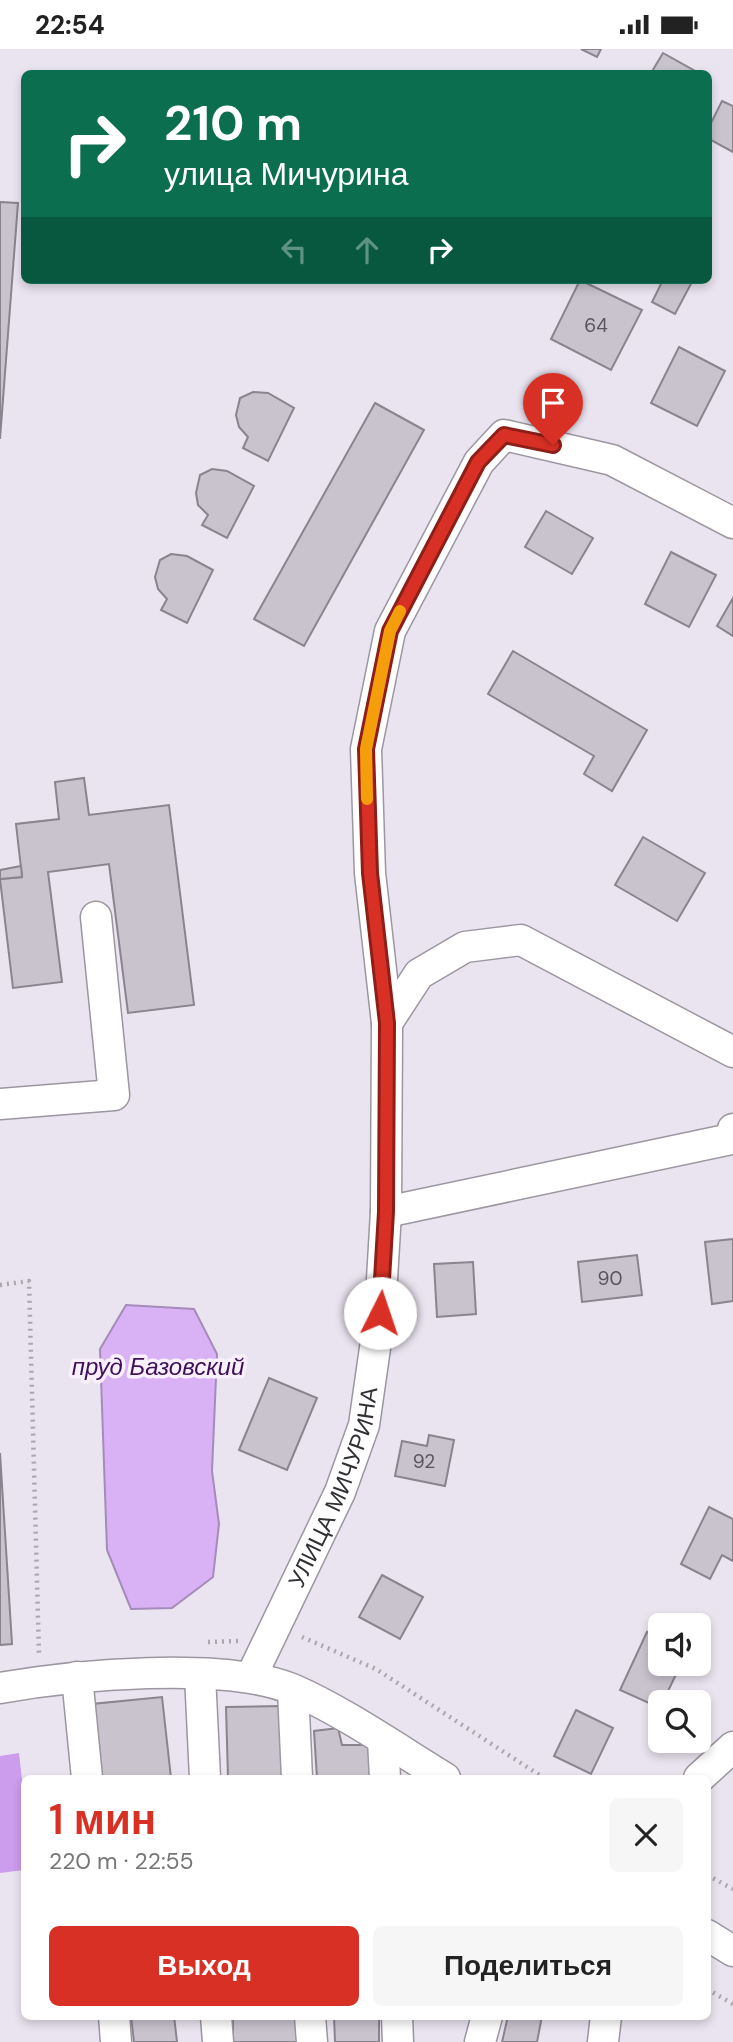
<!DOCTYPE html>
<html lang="ru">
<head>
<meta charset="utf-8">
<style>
  :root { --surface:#fff; --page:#f6f6f6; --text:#222; --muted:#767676; --accent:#d93025 }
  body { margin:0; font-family:"DM Sans",sans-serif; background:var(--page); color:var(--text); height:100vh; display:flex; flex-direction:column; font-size:26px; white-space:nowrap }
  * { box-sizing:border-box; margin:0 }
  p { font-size:23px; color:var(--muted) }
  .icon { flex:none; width:38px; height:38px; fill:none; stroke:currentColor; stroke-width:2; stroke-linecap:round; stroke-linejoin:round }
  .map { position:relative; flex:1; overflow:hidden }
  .side { position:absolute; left:21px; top:1726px; width:690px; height:245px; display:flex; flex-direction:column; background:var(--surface); border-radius:10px; box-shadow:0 4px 10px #0003 }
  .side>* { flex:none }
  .hud { position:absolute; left:21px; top:21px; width:691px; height:214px; border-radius:10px; box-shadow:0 4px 10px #0003; background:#0b6e4f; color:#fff; overflow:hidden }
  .tools { position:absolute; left:648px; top:1564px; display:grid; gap:14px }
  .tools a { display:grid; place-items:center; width:63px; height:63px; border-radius:10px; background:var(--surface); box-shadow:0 4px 10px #0003; font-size:35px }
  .pin { position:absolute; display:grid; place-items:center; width:60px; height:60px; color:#fff; margin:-72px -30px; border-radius:50% 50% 50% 0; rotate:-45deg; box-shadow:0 0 7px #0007 }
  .pin .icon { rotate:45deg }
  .me { position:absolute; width:77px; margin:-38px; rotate:4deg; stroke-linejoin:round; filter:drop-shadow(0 0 5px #0008) }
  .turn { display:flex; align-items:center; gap:24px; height:147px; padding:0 28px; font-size:32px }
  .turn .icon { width:91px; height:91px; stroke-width:2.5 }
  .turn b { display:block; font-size:49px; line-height:60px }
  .lanes { display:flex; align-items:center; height:66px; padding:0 28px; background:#0003; justify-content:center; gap:35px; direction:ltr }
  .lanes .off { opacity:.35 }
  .round { display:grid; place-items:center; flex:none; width:74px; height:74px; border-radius:10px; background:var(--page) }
  .headline { display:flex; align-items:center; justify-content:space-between; height:119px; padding:0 28px }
  h1 { font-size:42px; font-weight:600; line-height:52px; color:var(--accent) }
  .primary-button { display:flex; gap:14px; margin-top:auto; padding:14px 28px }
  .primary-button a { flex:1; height:80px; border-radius:10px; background:var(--accent); color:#fff; font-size:28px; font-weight:600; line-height:80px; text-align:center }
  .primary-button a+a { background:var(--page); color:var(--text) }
  .status { display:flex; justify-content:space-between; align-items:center; height:49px; padding:0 35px; background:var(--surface); direction:ltr }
  .status svg { height:19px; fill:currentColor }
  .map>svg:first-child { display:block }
  .green { fill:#cc9ced }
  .water { fill:#d8b2f4; stroke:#a68bba; stroke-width:2 }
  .building { fill:#c9c3ce; stroke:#8a848f; stroke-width:2 }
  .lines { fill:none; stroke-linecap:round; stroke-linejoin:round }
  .minor-casing { stroke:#9c96a1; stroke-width:33 }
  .path { stroke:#aaa5ae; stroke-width:4.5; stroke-dasharray:2 5; stroke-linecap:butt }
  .minor { stroke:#fff; stroke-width:30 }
  .route-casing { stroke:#8d1f18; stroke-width:18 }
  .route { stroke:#d93025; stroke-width:12 }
  .slow { stroke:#f59e0b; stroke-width:12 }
  .labels { text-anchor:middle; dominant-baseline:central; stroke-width:7; stroke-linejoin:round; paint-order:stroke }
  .number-label { font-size:19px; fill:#58555a }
  .street-label { font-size:23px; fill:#323034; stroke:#f8f1fd }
  .water-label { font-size:24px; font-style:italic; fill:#3f1057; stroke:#f8f1fd }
</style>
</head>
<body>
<div class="status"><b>22:54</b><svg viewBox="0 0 49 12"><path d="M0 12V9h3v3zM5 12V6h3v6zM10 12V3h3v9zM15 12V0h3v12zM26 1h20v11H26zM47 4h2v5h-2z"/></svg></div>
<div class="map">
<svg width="733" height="1993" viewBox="0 0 733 1993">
  <rect width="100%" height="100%" fill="#eae4f0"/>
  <!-- green -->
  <path class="green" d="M19,1704L24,1748V1821L0,1824V1707Z"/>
  <!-- water -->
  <path class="water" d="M126,1256L194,1260L217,1305L212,1422L219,1475L213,1528L172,1559L131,1560L107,1501L100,1300Z"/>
  <!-- building -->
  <g class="building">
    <path d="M581,0H601L597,8Z"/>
    <path d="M663,4L697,23L696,24H651Z"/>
    <path d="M722,52L733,57V103L709,90V78Z"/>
    <path d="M0,153L18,154L0,390Z"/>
    <path d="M580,231L642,261L611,321L551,290Z"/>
    <path d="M663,231H693L675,265L652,253Z"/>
    <path d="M679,298L725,322L697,377L651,354Z"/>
    <path d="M253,343L268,344L294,359L268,412L243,399L248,388L239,378L236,366L240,349Z"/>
    <path d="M375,354L424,381L304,597L254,570Z"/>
    <path d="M212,420L227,422L254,437L227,489L202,476L208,466L198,456L196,444L200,426Z"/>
    <path d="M546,462L593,489L572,525L525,498Z"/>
    <path d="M671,503L716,526L689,578L645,555Z"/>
    <path d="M171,505L187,507L213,521L187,574L161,561L167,550L158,540L155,528L160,511Z"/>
    <path d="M733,549V587L717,577Z"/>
    <path d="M513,602L647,681L612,742L584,725L594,707L488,645Z"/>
    <path d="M84,729L89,766L169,756L194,956L128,964L109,815L48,823L62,933L13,939L0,830L22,828L16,775L59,770L55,733Z"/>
    <path d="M643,788L705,824L677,872L615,836Z"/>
    <path d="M21,817L22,828L0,830V821Z"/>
    <path d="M733,1190V1252L712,1255L705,1193Z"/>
    <path d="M637,1206L642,1246L582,1253L578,1213Z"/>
    <path d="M473,1213L476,1265L437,1268L434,1215Z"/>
    <path d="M269,1329L317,1349L287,1421L239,1401Z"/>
    <path d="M429,1386L454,1391L445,1437L395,1427L402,1392L427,1397Z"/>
    <path d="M0,1404L12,1595L0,1596Z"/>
    <path d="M709,1458L733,1470V1512L722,1506L710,1530L681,1515Z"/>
    <path d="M382,1526L423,1548L400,1590L359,1568Z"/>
    <path d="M647,1583L660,1590V1615H681L660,1659L620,1641Z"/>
    <path d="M162,1648L171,1729H99L92,1655Z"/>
    <path d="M282,1657L286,1729H228L226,1658Z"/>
    <path d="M576,1661L613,1679L591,1725L554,1707Z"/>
    <path d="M338,1679L342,1696H369L371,1729H317L314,1682Z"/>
    <path d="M131,1967H174L177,1993H134Z"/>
    <path d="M233,1967H296L297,1993H233Z"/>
    <path d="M334,1967H379V1993H335Z"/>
    <path d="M508,1967H542L537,1993H502Z"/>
  </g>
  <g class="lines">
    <defs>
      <g id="minor">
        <path d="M387,974L419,925L465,898L521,891L733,1003"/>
        <path d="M0,1055L114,1046L96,868"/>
        <path d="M386,1163L731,1090L733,1080"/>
        <path d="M200,1626L205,1729"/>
        <path d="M77,1628L87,1729"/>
        <path id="s1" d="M251,1628L340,1443L364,1376L380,1264L386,1163L387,974L370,824L366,700L390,582L479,413L504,386L612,411L733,474"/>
        <path d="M0,1639C74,1626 223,1612 292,1640C341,1661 399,1701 445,1729"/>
        <path d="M293,1641L297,1729"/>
        <path d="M383,1691L385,1729"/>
        <path d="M699,1729L733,1698"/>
        <path d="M707,1886L733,1902"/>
        <path d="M114,1967L116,1993"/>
        <path d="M216,1967L218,1993"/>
        <path d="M310,1967L312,1993"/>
        <path d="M397,1967L398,1993"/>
        <path d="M480,1993L487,1967"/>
        <path d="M603,1993L606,1967"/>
      </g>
    </defs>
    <!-- minor casing -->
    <use href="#minor" class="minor-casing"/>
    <!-- path -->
    <g class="path">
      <path d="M0,1236L29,1232L39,1606"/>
      <path d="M302,1588L376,1620L544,1729"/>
      <path d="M208,1593L238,1592"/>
      <path d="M707,1826L733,1840"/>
      <path d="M707,1940L733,1955"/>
    </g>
    <!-- minor -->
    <use href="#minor" class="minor"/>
  </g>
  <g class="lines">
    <defs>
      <path id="route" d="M380,1264L386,1163L387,974L370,824L366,700L390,582L478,413L504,386L553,396"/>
    </defs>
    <!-- route casing -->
    <use href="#route" class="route-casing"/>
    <!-- route -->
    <use href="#route" class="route"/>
    <!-- slow -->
    <path class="slow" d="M367,750L366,700L390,582L400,562"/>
  </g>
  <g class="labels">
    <!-- number labels -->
    <g class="number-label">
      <text x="596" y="276">64</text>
      <text x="610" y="1229">90</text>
      <text x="424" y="1412">92</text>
    </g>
    <!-- street labels -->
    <g class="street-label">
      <text stroke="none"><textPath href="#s1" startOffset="208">УЛИЦА МИЧУРИНА</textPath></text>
    </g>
    <!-- water labels -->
    <g class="water-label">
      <text x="158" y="1317">пруд Базовский</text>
    </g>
  </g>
</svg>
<div class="tools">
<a><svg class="icon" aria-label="sound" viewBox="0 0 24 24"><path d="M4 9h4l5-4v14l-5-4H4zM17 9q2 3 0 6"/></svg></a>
<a><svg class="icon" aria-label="search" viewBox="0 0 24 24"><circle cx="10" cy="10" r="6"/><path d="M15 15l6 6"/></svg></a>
</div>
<div class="pin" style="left:553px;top:396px;background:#d93025"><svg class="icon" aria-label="arrive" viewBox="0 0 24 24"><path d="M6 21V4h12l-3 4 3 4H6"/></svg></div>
<svg class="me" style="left:380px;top:1264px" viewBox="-20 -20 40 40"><circle r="19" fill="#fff"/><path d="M0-13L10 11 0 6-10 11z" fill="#d93025"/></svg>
<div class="hud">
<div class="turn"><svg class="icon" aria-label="right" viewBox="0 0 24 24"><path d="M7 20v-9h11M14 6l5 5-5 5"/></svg><div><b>210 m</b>улица Мичурина</div></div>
<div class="lanes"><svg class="icon off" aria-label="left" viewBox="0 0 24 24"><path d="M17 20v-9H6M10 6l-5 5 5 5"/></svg><svg class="icon off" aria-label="ahead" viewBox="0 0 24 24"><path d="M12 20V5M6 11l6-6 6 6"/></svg><svg class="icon" aria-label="right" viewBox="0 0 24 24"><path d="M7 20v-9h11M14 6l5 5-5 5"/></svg></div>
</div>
<section class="side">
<div class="headline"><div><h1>1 мин</h1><p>220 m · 22:55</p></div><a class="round"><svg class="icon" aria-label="close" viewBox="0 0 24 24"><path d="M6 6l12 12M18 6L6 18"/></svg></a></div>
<div class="primary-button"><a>Выход</a><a>Поделиться</a></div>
</section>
</div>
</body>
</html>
